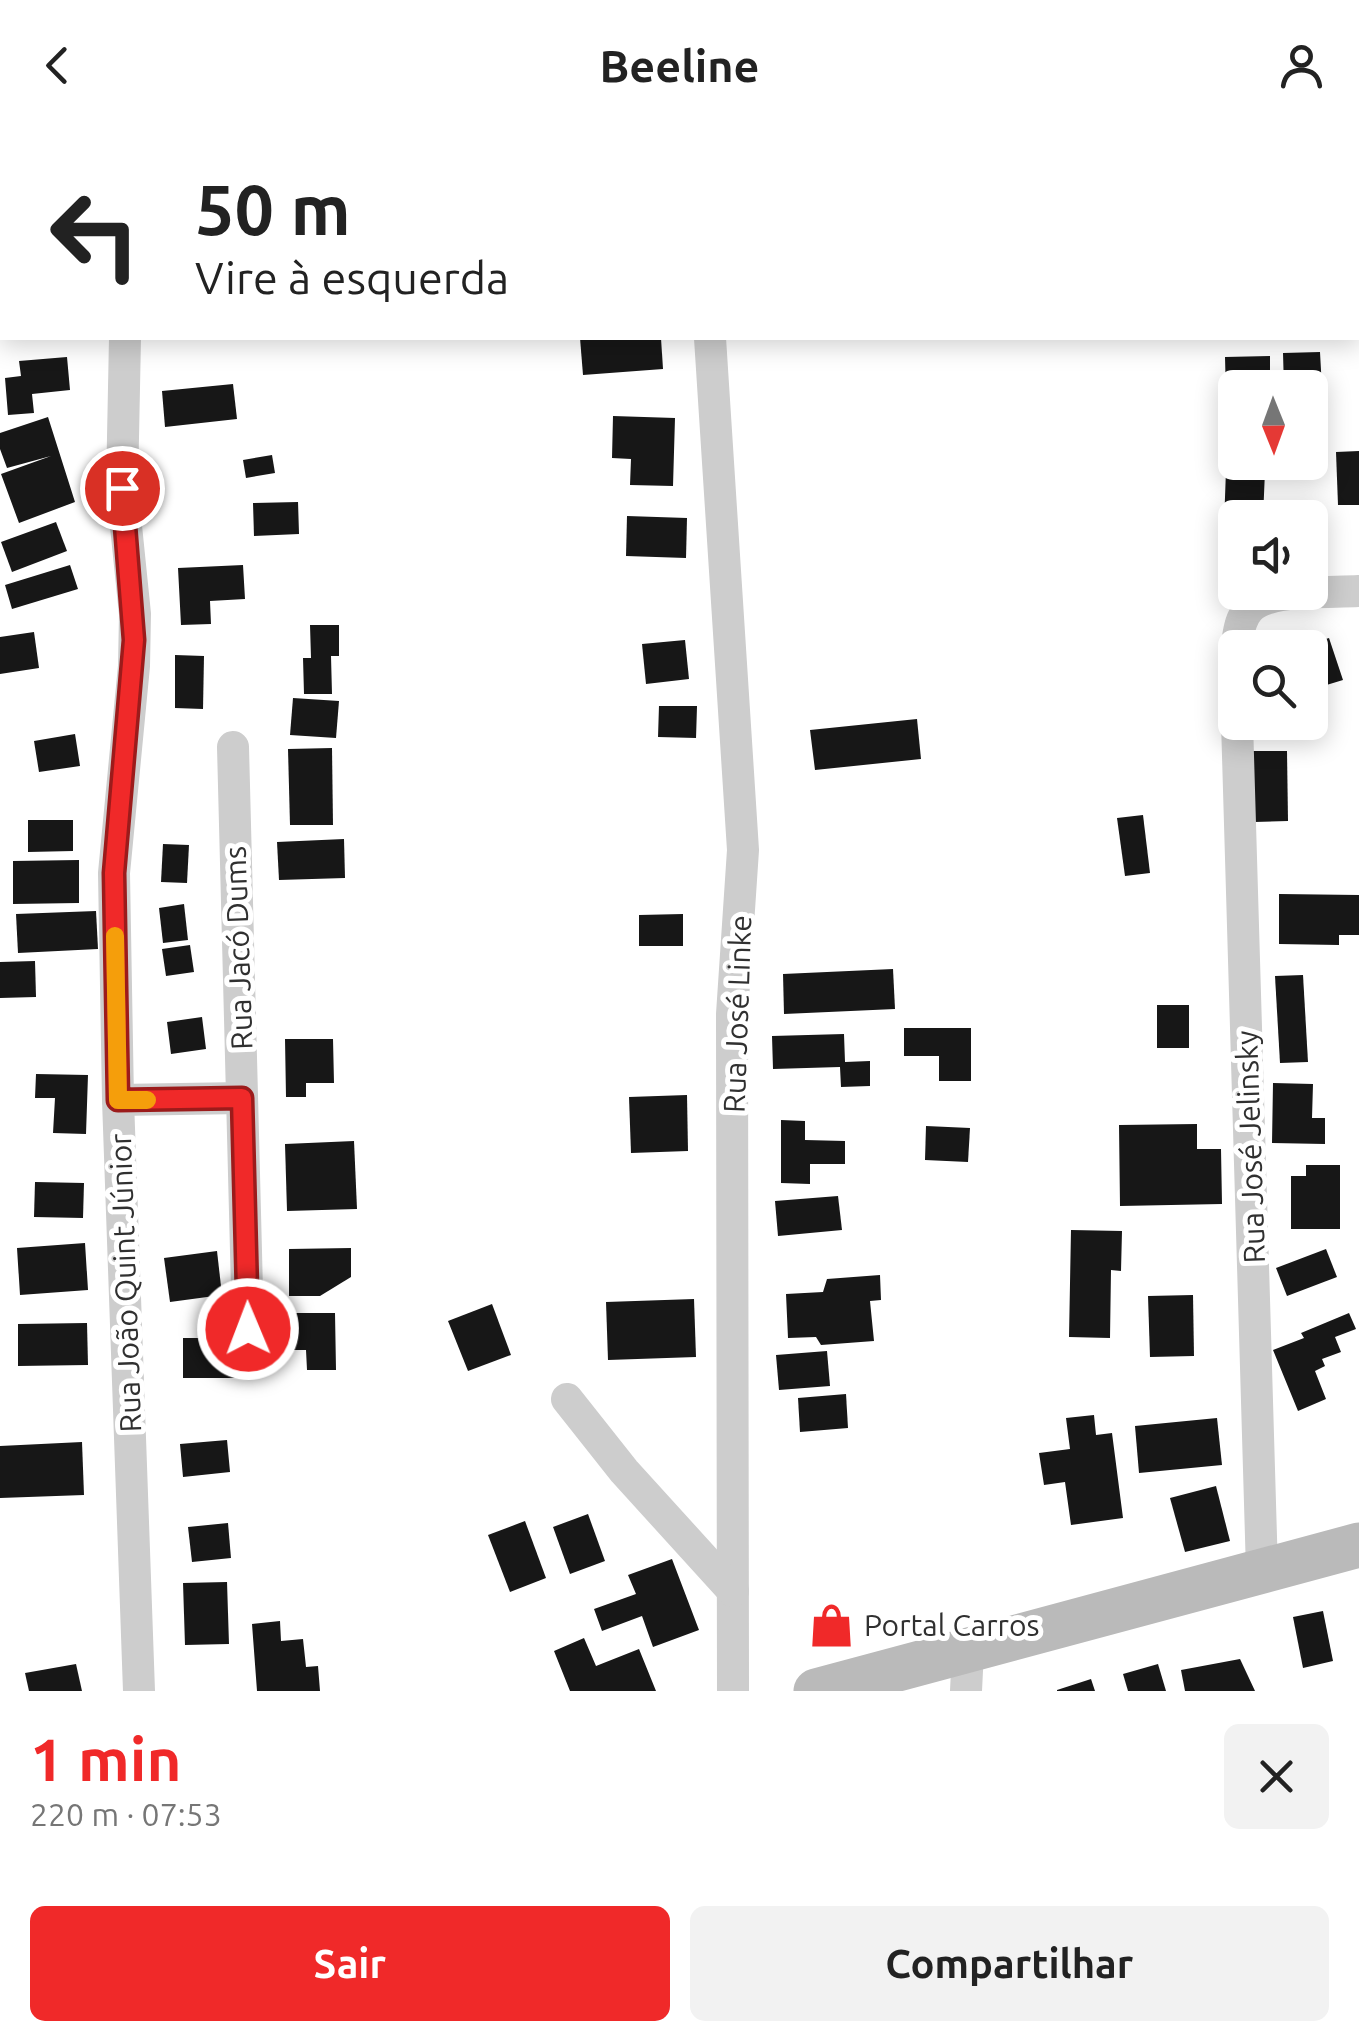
<!DOCTYPE html>
<html lang="pt">
<head>
<meta charset="utf-8">
<style>
  :root { --surface:#fff; --page:#f2f2f2; --text:#222; --muted:#767676; --accent:#f02929 }
  body { margin:0; font-family:Ubuntu,sans-serif; background:var(--page); color:var(--text); height:100vh; display:flex; flex-direction:column; font-size:38px; white-space:nowrap }
  * { box-sizing:border-box; margin:0 }
  p { font-size:32px; color:var(--muted) }
  .icon { flex:none; width:55px; height:55px; fill:none; stroke:currentColor; stroke-width:2; stroke-linecap:round; stroke-linejoin:round }
  .map { position:relative; height:1561px; overflow:hidden }
  .drawer { display:flex; flex-direction:column; background:var(--surface); flex:1 }
  .drawer>* { flex:none }
  .banner { position:absolute; left:0px; top:0px; width:1360px; height:210px; box-shadow:0 5px 25px #0003; background:#fff; color:var(--text); overflow:hidden }
  .needle { width:65px; rotate:179deg }
  .controls { position:absolute; left:1218px; top:240px; display:grid; gap:20px }
  .controls a { display:grid; place-items:center; width:110px; height:110px; border-radius:15px; background:var(--surface); box-shadow:0 5px 25px #0003; font-size:50px }
  .pin { position:absolute; display:grid; place-items:center; width:85px; height:85px; color:#fff; margin:-42px; border:5px solid #fff; border-radius:50%; box-shadow:0 2px 10px #0007 }
  .me { position:absolute; width:110px; margin:-55px; rotate:359deg; stroke-linejoin:round; filter:drop-shadow(0 0 8px #0008) }
  .turn { display:flex; align-items:center; gap:35px; height:210px; padding:0 30px; font-size:45px }
  .turn .icon { width:130px; height:130px; stroke-width:2.5 }
  .turn b { display:block; font-size:70px; line-height:85px }
  .round { display:grid; place-items:center; flex:none; width:105px; height:105px; border-radius:15px; background:var(--page) }
  .headline { display:flex; align-items:center; justify-content:space-between; height:170px; padding:0 30px }
  h1 { font-size:60px; font-weight:700; line-height:75px; color:var(--accent) }
  .primary-button { display:flex; gap:20px; margin-top:auto; padding:20px 30px }
  .primary-button a { flex:1; height:115px; border-radius:15px; background:var(--accent); color:#fff; font-size:40px; font-weight:700; line-height:115px; text-align:center }
  .primary-button a+a { background:var(--page); color:var(--text) }
  header { display:flex; justify-content:space-between; align-items:center; height:130px; padding:0 30px; background:var(--surface); font-size:45px; font-weight:700 }
  .map>svg:first-child { display:block }
  .building { fill:#171717 }
  .lines { fill:none; stroke-linecap:round; stroke-linejoin:round }
  .minor { stroke:#cdcdcd; stroke-width:32 }
  .secondary { stroke:#bababa; stroke-width:45 }
  .route-casing { stroke:#9c1b1b; stroke-width:25 }
  .route { stroke:#f02929; stroke-width:18 }
  .slow { stroke:#f59e0b; stroke-width:18 }
  .labels { text-anchor:middle; dominant-baseline:central; stroke-width:10; stroke-linejoin:round; paint-order:stroke }
  .street-label { font-size:30px; fill:#303030; stroke:#fff }
  .poi-label { font-size:30px; fill:#303030; stroke:#fff; text-anchor:start }
</style>
</head>
<body>
<header><svg class="icon" aria-label="back" viewBox="0 0 24 24"><path d="M15 5l-7 7 7 7"/></svg>Beeline<svg class="icon" aria-label="person" viewBox="0 0 24 24"><circle cx="12" cy="8" r="4"/><path d="M4 21q1-7 8-7t8 7"/></svg></header>
<div class="map">
<svg width="1359" height="1561" viewBox="0 0 1359 1561">
  <rect width="100%" height="100%" fill="#fff"/>
  <!-- building -->
  <g class="building">
    <path d="M580,208H661L663,239L583,245Z"/>
    <path d="M1320,222L1323,277L1310,278V258H1284L1283,223Z"/>
    <path d="M1270,226V258H1235V266H1226L1225,227Z"/>
    <path d="M67,227L70,260L32,264L34,283L8,285L5,248L21,246L19,231Z"/>
    <path d="M233,254L237,289L165,297L162,261Z"/>
    <path d="M613,286L675,288L673,356L630,355L631,329L612,328Z"/>
    <path d="M48,287L75,372L19,393L1,344L51,326L7,338L0,319V303Z"/>
    <path d="M1359,321V375H1338L1336,322Z"/>
    <path d="M272,325L275,343L246,348L243,330Z"/>
    <path d="M1226,340L1265,341L1263,388H1235V395H1224Z"/>
    <path d="M298,372L299,404L254,406L253,373Z"/>
    <path d="M627,386L687,388L686,428L626,426Z"/>
    <path d="M56,392L67,421L12,442L1,412Z"/>
    <path d="M70,435L78,459L12,479L5,455Z"/>
    <path d="M243,435L245,469L210,471L211,494L181,495L178,438Z"/>
    <path d="M310,495H339V526H331L332,564H304L303,528H311Z"/>
    <path d="M34,502L39,538L0,544V507Z"/>
    <path d="M1329,508L1343,550L1310,560V518L1300,517Z"/>
    <path d="M685,510L689,549L646,554L642,514Z"/>
    <path d="M175,525L204,526L203,579L175,578Z"/>
    <path d="M293,568L339,571L336,608L290,605Z"/>
    <path d="M659,576H697L696,608L658,607Z"/>
    <path d="M917,589L921,629L815,640L810,600Z"/>
    <path d="M75,604L80,636L39,642L34,611Z"/>
    <path d="M332,618L333,695H290L288,619Z"/>
    <path d="M1253,621H1287L1288,691L1254,692Z"/>
    <path d="M1143,685L1150,743L1125,746L1117,688Z"/>
    <path d="M28,690H73V721L28,722Z"/>
    <path d="M344,709L345,748L279,750L277,712Z"/>
    <path d="M163,714L189,715L187,753L161,752Z"/>
    <path d="M79,730V773L13,774V731Z"/>
    <path d="M1279,764L1359,765V805H1339V815L1279,814Z"/>
    <path d="M184,774L188,810L163,813L159,778Z"/>
    <path d="M96,781L98,819L18,823L16,784Z"/>
    <path d="M683,784V816H639V785Z"/>
    <path d="M190,815L194,842L166,846L162,819Z"/>
    <path d="M35,831L36,867L0,868V832Z"/>
    <path d="M893,839L895,879L784,884L783,844Z"/>
    <path d="M1303,845L1308,932L1280,933L1275,846Z"/>
    <rect x="1157" y="875" width="32" height="43"/>
    <path d="M202,887L206,919L171,924L167,892Z"/>
    <path d="M904,898H971V951H939V926H904Z"/>
    <path d="M844,904L845,932L870,931V956L841,957L840,937L773,939L772,906Z"/>
    <path d="M285,909H333L334,953H306V967H286Z"/>
    <path d="M36,944L88,945L86,1004L53,1003L55,968H35Z"/>
    <path d="M1273,953L1313,954L1312,988H1325V1014L1272,1013Z"/>
    <path d="M687,965L688,1021L631,1023L629,967Z"/>
    <path d="M781,990L805,991V1010L845,1011V1034H810V1054L781,1053Z"/>
    <path d="M1197,994V1019H1221L1222,1074L1120,1076L1119,995Z"/>
    <path d="M926,996L970,998L968,1032L925,1030Z"/>
    <path d="M354,1011L357,1079L287,1081L285,1014Z"/>
    <path d="M1306,1035H1340V1099H1291V1046H1306Z"/>
    <path d="M35,1052L84,1053L83,1088L34,1087Z"/>
    <path d="M838,1066L842,1100L778,1106L775,1071Z"/>
    <path d="M1071,1100L1122,1101L1121,1141L1111,1140L1110,1208L1069,1207Z"/>
    <path d="M85,1113L88,1160L20,1165L17,1118Z"/>
    <path d="M351,1118V1147L320,1166H289V1119Z"/>
    <path d="M1326,1119L1337,1147L1287,1166L1276,1138Z"/>
    <path d="M217,1121L222,1165L170,1172L164,1128Z"/>
    <path d="M880,1145L881,1170L870,1171L874,1211L821,1215L816,1207L788,1208L786,1164L823,1162L827,1149Z"/>
    <path d="M1193,1165L1194,1226L1150,1227L1148,1166Z"/>
    <path d="M694,1169L696,1227L608,1230L606,1172Z"/>
    <path d="M492,1174L511,1225L468,1241L448,1191Z"/>
    <path d="M291,1183H335L336,1240H307L306,1220H291Z"/>
    <path d="M1349,1183L1356,1199L1335,1207L1341,1222L1322,1229L1325,1236L1315,1241L1326,1269L1298,1281L1273,1220L1304,1208L1301,1203Z"/>
    <path d="M87,1193L88,1235L18,1236V1194Z"/>
    <path d="M183,1208H244L243,1248H183Z"/>
    <path d="M827,1221L830,1256L779,1260L776,1225Z"/>
    <path d="M846,1264L848,1298L800,1302L798,1268Z"/>
    <path d="M1094,1285L1096,1305L1112,1303L1123,1388L1071,1395L1065,1352L1044,1355L1039,1323L1070,1319L1066,1288Z"/>
    <path d="M1217,1288L1222,1335L1139,1343L1135,1296Z"/>
    <path d="M227,1310L230,1342L183,1347L180,1314Z"/>
    <path d="M82,1312L84,1365L0,1368V1316Z"/>
    <path d="M1216,1356L1230,1411L1185,1422L1170,1368Z"/>
    <path d="M588,1384L605,1431L570,1444L553,1397Z"/>
    <path d="M525,1391L546,1448L510,1462L488,1405Z"/>
    <path d="M228,1393L231,1428L192,1432L188,1397Z"/>
    <path d="M672,1429L699,1500L653,1517L642,1486L602,1501L594,1479L636,1464L628,1445Z"/>
    <path d="M227,1452L229,1514L185,1515L183,1453Z"/>
    <path d="M1323,1481L1333,1531L1303,1538L1293,1487Z"/>
    <path d="M280,1491L281,1511L303,1509L306,1537L318,1536L320,1561H257L252,1494Z"/>
    <path d="M584,1508L596,1536L639,1519L656,1561H570L554,1521Z"/>
    <path d="M1240,1529L1255,1561H1185L1181,1540Z"/>
    <path d="M76,1534L82,1561H29L25,1543Z"/>
    <path d="M1158,1534L1166,1561H1128L1123,1544Z"/>
    <path d="M1091,1549L1095,1561H1057V1560Z"/>
  </g>
  <g class="lines">
    <!-- minor -->
    <g class="minor">
      <path d="M126,0V2"/>
      <path d="M705,0V2"/>
      <path d="M1358,180H1359"/>
      <path d="M125,208L122,357L135,484L134,536L114,743L118,970L139,1561"/>
      <path d="M710,208L743,720L732,884L733,1561"/>
      <path d="M1236,518C1239,504 1239,490 1249,479C1268,458 1330,463 1359,461"/>
      <path d="M1237,592L1262,1441"/>
      <path d="M233,617L248,1199"/>
      <path d="M118,970L242,968"/>
      <path d="M567,1269L624,1341L733,1461"/>
      <path d="M966,1561L968,1520"/>
    </g>
    <!-- secondary -->
    <path class="secondary" d="M816,1561L1359,1415"/>
  </g>
  <g class="lines">
    <defs>
      <path id="route" d="M122,358L134,510L114,743L118,970L242,968L248,1199"/>
    </defs>
    <!-- route casing -->
    <use href="#route" class="route-casing"/>
    <!-- route -->
    <use href="#route" class="route"/>
    <!-- slow -->
    <path class="slow" d="M115,806L118,970H147"/>
  </g>
  <!-- icons -->
  <defs>
    <symbol id="shop-bare" viewBox="-9 -9 18 18"><path d="M-5-2.5h2.3a2.7 3.5 0 0 1 5.4 0H5L5.5 6h-11ZM-1.5-2.5h3a1.5 2.3 0 0 0-3 0Z" fill="#f02929" stroke="#fff" stroke-width="2.5" paint-order="stroke"/></symbol>
  </defs>
  <g fill-rule="evenodd">
    <use href="#shop-bare" x="800" y="1464" width="63" height="63"/>
  </g>
  <g class="labels">
    <!-- street labels -->
    <g class="street-label">
      <text transform="translate(238 818) rotate(-92)">Rua Jacó Dums</text>
      <text transform="translate(737 884) rotate(-88)">Rua José Linke</text>
      <text transform="translate(1250 1017) rotate(-92)">Rua José Jelinsky</text>
      <text transform="translate(125 1153) rotate(-92)">Rua João Quint Júnior</text>
    </g>
    <!-- poi labels -->
    <g class="poi-label">
      <text x="864" y="1495">Portal Carros</text>
    </g>
  </g>
</svg>
<div class="controls">
<a><svg class="needle" viewBox="-14 -14 28 28"><path d="M0-13l5 13h-10z" fill="#e53935"/><path d="M0 13l5-13h-10z" fill="#767676"/></svg></a>
<a><svg class="icon" aria-label="sound" viewBox="0 0 24 24"><path d="M4 9h4l5-4v14l-5-4H4zM17 9q2 3 0 6"/></svg></a>
<a><svg class="icon" aria-label="search" viewBox="0 0 24 24"><circle cx="10" cy="10" r="6"/><path d="M15 15l6 6"/></svg></a>
</div>
<div class="pin" style="left:122px;top:358px;background:#d93025"><svg class="icon" aria-label="arrive" viewBox="0 0 24 24"><path d="M6 21V4h12l-3 4 3 4H6"/></svg></div>
<svg class="me" style="left:248px;top:1199px" viewBox="-20 -20 40 40"><circle r="17" fill="#f02929" stroke="#fff" stroke-width="3"/><path d="M0-11L8 9 0 5-8 9z" fill="#fff"/></svg>
<div class="banner">
<div class="turn"><svg class="icon" aria-label="left" viewBox="0 0 24 24"><path d="M17 20v-9H6M10 6l-5 5 5 5"/></svg><div><b>50 m</b>Vire à esquerda</div></div>
</div>
</div>
<section class="drawer">
<div class="headline"><div><h1>1 min</h1><p>220 m · 07:53</p></div><a class="round"><svg class="icon" aria-label="close" viewBox="0 0 24 24"><path d="M6 6l12 12M18 6L6 18"/></svg></a></div>
<div class="primary-button"><a>Sair</a><a>Compartilhar</a></div>
</section>
</body>
</html>
